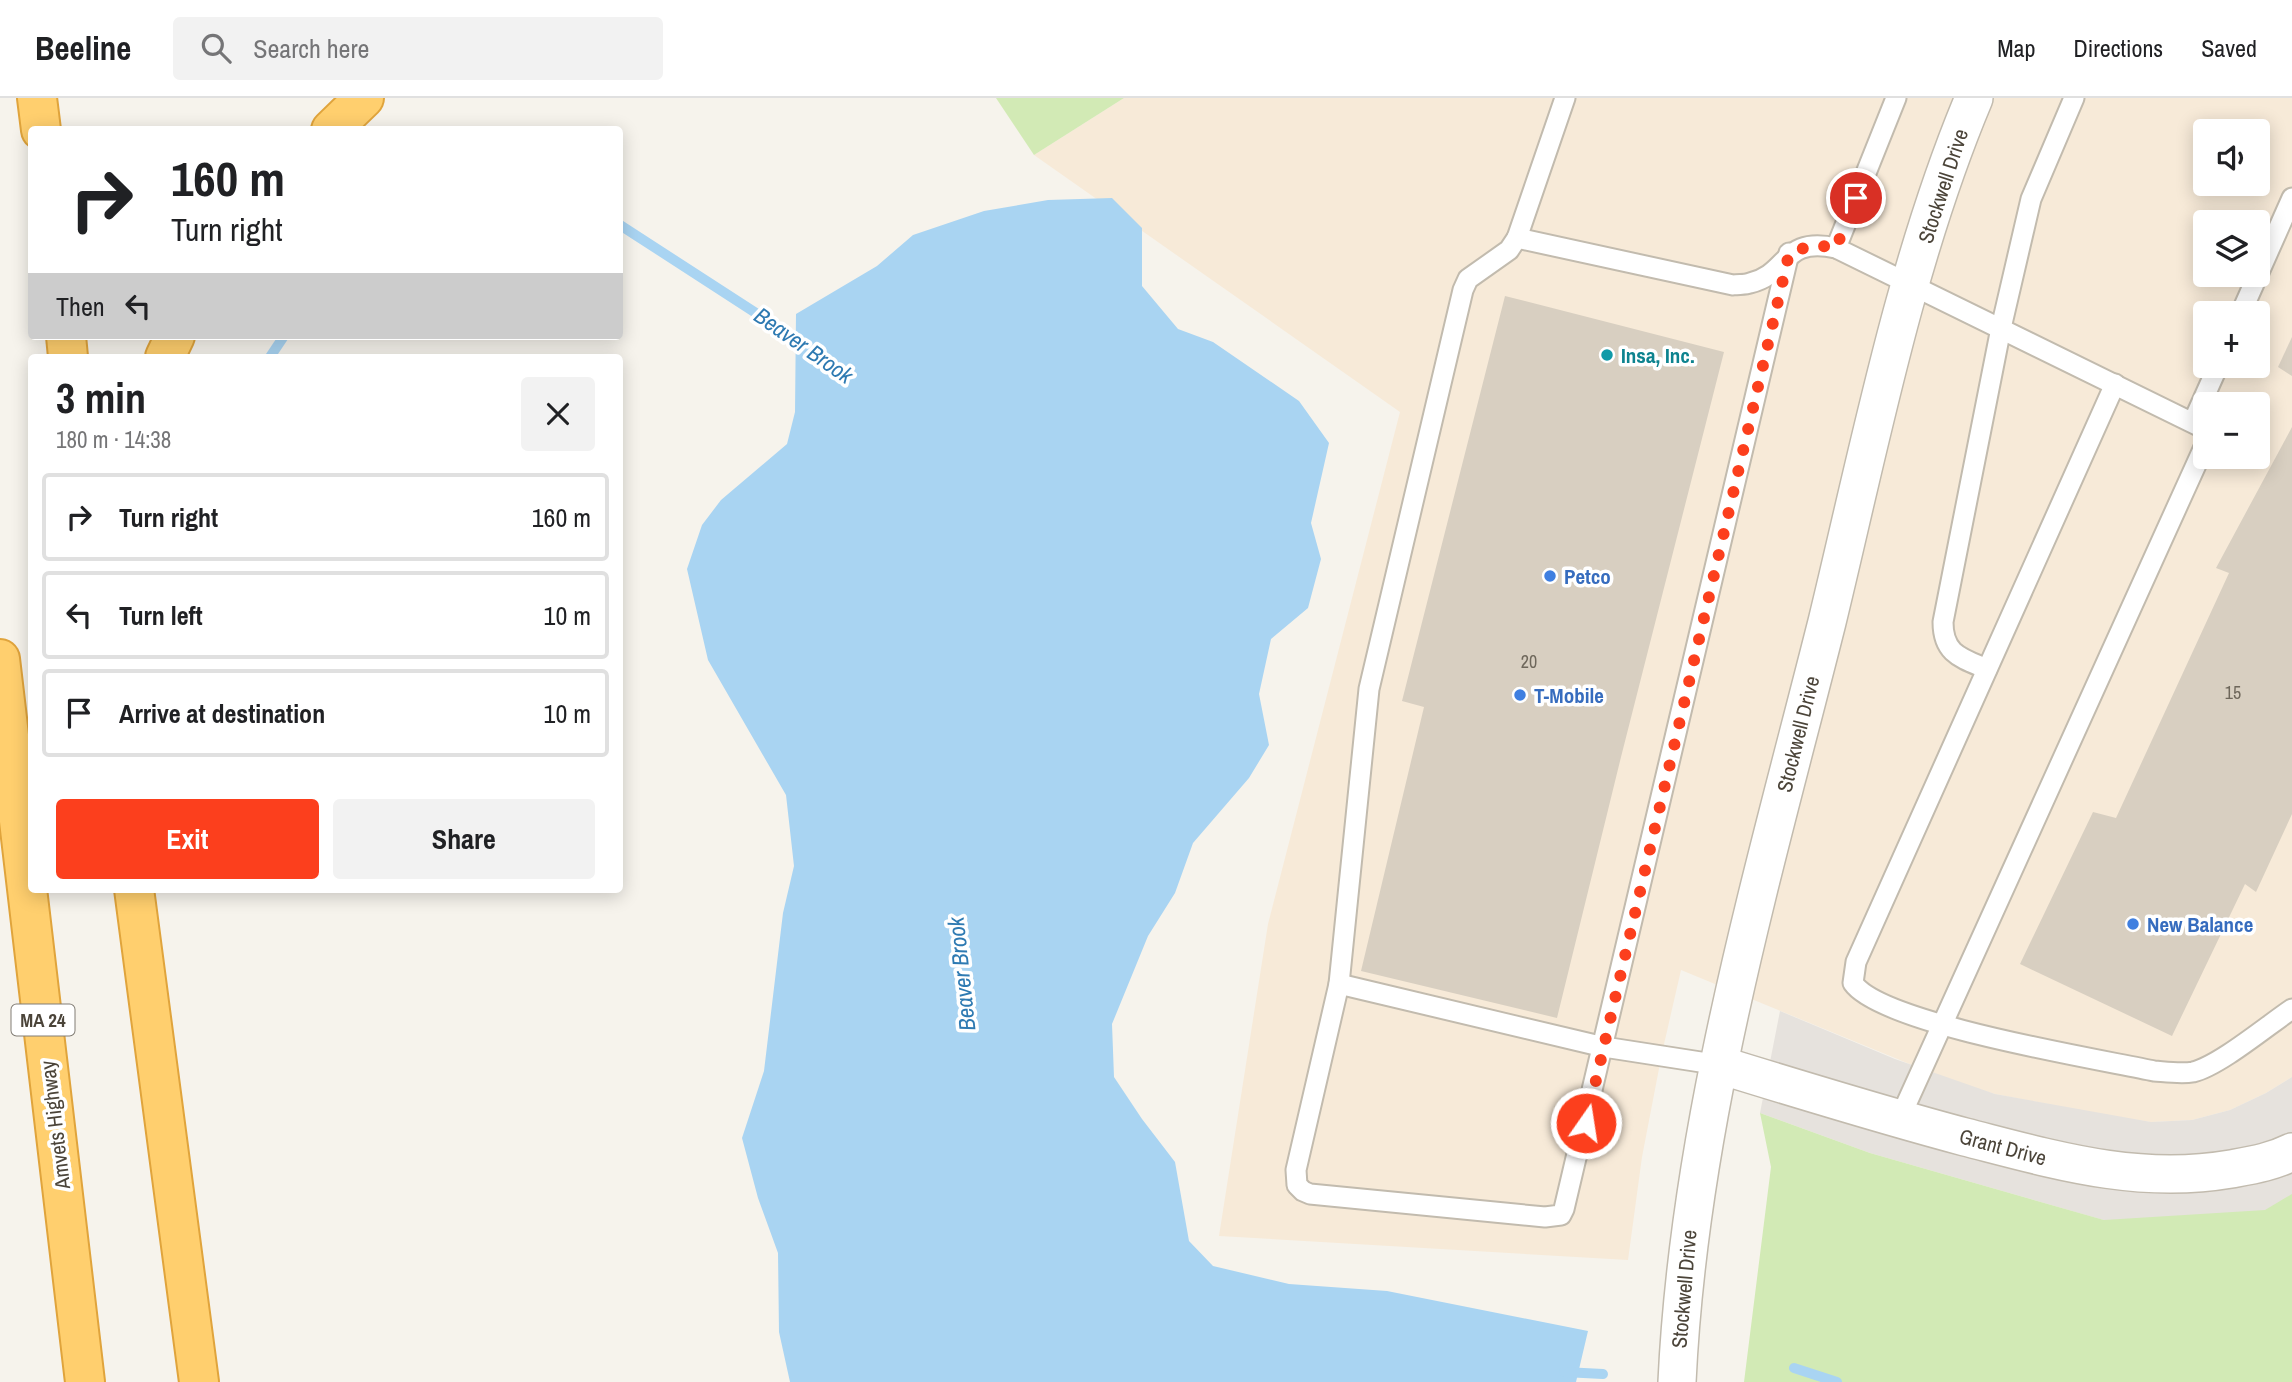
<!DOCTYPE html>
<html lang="en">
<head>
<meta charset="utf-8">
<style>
  :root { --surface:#fff; --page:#f2f2f2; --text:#202124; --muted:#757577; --line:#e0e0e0; --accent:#fc3f1d }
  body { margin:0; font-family:"Archivo Narrow",sans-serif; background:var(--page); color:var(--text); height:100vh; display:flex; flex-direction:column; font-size:26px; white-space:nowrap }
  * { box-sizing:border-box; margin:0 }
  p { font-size:23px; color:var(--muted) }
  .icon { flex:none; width:38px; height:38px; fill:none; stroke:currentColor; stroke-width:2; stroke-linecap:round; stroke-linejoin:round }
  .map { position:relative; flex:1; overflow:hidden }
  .panel { position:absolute; left:28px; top:256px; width:595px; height:539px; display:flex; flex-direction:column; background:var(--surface); border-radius:7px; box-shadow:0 4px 18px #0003 }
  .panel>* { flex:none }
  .banner { position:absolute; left:28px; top:28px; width:595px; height:214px; border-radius:7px; box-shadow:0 4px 18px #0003; background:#fff; color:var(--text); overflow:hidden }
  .fabs { position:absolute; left:2193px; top:21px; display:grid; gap:14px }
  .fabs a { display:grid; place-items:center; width:77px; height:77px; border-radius:7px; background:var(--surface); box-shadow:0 4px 18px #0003; font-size:35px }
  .pin { position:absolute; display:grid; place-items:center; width:60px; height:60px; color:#fff; margin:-30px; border:4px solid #fff; border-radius:50%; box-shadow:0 2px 7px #0007 }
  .me { position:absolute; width:77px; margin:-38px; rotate:13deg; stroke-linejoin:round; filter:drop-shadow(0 0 5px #0008) }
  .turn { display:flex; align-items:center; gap:24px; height:147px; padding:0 28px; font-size:32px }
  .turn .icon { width:91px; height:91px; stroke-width:2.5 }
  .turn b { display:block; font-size:49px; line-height:60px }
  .then { display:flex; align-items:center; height:66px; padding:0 28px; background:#0003; gap:14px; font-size:26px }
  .round { display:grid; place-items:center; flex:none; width:74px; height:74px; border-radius:7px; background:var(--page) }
  .headline { display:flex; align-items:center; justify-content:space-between; height:119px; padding:0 28px }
  h1 { font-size:42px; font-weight:700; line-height:52px }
  .primary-button { display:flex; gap:14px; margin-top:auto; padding:14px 28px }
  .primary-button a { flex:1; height:80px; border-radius:7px; background:var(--accent); color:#fff; font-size:28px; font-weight:700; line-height:80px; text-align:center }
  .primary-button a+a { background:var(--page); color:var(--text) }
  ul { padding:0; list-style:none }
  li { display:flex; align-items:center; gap:21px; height:88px; margin:0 14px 10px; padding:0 14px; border:4px solid var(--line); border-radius:7px }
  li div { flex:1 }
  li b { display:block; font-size:26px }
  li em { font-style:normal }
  header { display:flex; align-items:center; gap:42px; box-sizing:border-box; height:98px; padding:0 35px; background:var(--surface); border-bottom:2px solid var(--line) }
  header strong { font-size:33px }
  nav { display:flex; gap:38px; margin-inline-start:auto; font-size:24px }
  .search { width:490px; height:63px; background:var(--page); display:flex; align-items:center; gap:18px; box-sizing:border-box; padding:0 24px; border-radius:7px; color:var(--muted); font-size:26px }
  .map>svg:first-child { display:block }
  .commercial { fill:#f7ead8; fill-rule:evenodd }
  .industrial { fill:#e6e2dd }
  .green { fill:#d2eab5 }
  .water { fill:#a9d4f2 }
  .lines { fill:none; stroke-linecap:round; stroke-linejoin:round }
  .stream { stroke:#a9d4f2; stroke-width:10 }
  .building { fill:#d8cfc1 }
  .lane-casing { stroke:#c2bbae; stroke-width:23 }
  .street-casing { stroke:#c2bbae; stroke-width:40 }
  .highway-casing { stroke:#e0a43c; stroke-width:42 }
  .lane { stroke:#fff; stroke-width:19 }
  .street { stroke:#fff; stroke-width:37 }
  .highway { stroke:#ffcf6e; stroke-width:38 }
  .route { stroke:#fc3f1d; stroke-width:12; stroke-dasharray:0 21.6 }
  .culture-dot { fill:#0f9aa8; stroke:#fff; stroke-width:2.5 }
  .shop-dot { fill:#3f7fe0; stroke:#fff; stroke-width:2.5 }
  .labels { text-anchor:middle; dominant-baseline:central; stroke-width:7; stroke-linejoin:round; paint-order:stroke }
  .number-label { font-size:18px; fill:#6e675b }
  .shield { fill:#fff; stroke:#817c74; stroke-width:2 }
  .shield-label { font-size:19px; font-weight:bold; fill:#4b4439 }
  .street-label { font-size:21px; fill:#4b4439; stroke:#fff }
  .culture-label { font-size:21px; font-weight:bold; fill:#0d838f; stroke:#fff; text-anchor:start }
  .shop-label { font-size:21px; font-weight:bold; fill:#366cbe; stroke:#fff; text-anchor:start }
  .water-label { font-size:23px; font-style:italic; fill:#2e7ab2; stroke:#fff }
</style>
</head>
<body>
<header>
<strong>Beeline</strong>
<div class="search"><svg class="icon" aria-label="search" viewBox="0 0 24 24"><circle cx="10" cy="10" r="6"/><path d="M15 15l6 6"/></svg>Search here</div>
<nav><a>Map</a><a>Directions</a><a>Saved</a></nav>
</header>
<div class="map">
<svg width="2292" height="1284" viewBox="0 0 2292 1284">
  <rect width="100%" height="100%" fill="#f6f3ec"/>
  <!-- commercial -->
  <path class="commercial" d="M1124,0H2292V979L2266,995L2230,1012L2192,1022L2151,1024L2111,1018L1995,996L1946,981L1681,872L1662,955L1642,1059L1628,1162L1219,1138L1268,826L1400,314L1034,57ZM2205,33H2258V86H2205ZM2205,124H2258V177H2205ZM2205,215H2258V268H2205ZM2205,306H2258V359H2205Z"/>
  <!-- industrial -->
  <path class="industrial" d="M1780,913L1895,961L1995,996L2151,1024L2192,1022L2230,1012L2266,995L2292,979V1176L1870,1055L1760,1015Z"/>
  <!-- green -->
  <g class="green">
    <path d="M996,0H1124L1034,57Z"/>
    <path d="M1760,1015L1870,1055L2104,1122L2265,1112L2292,1096V1284H1744L1771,1069Z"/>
  </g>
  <!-- water -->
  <path class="water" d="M1112,100L1142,130V188L1178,231L1213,244L1299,303L1329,345L1311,425L1321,461L1308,510L1271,541L1259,596L1269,647L1249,680L1193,745L1175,795L1148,838L1112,926L1114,979L1142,1021L1175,1064L1189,1143L1213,1168L1289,1186L1387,1193L1588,1233L1576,1284H790L779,1234L778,1155L758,1100L742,1040L764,973L783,815L794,768L786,697L708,562L687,471L702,427L721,402L787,346L795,314L796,216L877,168L913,137L984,113L1048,102Z"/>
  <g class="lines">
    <!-- stream -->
    <g class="stream">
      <path d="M620,127L807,248"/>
      <path d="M270,259L284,238"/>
      <path d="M1794,1270L1837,1284"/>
      <path d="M1564,1274L1603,1276"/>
    </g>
  </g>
  <!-- building -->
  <g class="building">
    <path d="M1505,198L1724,254L1621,659L1557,920L1361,873L1424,609L1402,603Z"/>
    <path d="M2292,239V278L2278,269Z"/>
    <path d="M2292,329V716L2256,794L2245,786L2172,938L2020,866L2093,714L2116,720L2229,475L2216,470Z"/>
  </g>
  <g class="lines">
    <defs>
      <g id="lane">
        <path d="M1565,0L1517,140L1509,152L1468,181L1463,192L1369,591L1339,886L1296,1072L1297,1087L1303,1093L1310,1096L1545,1119L1561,1117L1564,1111L1789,155"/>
        <path d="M1517,140L1733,187C1739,186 1745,187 1750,185C1789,176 1782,138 1836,150L2205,331"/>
        <path d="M1836,150L1896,0"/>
        <path d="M2241,215L2292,100"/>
        <path d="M2115,286L1856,864L1853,885C1881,926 2098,961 2154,973C2167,974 2181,976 2193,974C2219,968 2268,927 2292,911"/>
        <path d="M2193,324L2218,268"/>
        <path d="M1987,571C1961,560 1943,556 1943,524L2001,230L2031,101L2074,0"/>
        <path d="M1339,886L1604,949L1720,967"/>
        <path d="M1899,1022L2205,347"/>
      </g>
      <g id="street">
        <path d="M1720,967C1801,992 1882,1017 1965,1039C2055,1062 2137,1087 2231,1071C2253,1067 2272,1064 2292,1054"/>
        <path d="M1677,1284C1689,1025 1764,774 1827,524C1869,351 1905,164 1974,0"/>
      </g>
      <g id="highway">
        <path d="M37,0L41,32"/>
        <path d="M331,32L364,0"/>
        <path d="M66,238L68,259"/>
        <path d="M165,259L175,238"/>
        <path d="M0,561L85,1284"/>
        <path d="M134,791L199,1284"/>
      </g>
    </defs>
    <!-- lane casing -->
    <use href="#lane" class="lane-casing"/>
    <!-- street casing -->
    <use href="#street" class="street-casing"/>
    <!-- highway casing -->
    <use href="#highway" class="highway-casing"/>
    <!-- lane -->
    <use href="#lane" class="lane"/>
    <!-- street -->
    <use href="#street" class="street"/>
    <!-- highway -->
    <use href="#highway" class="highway"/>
  </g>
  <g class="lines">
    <!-- route -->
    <path class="route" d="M1586,1025L1789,156C1805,148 1819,146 1836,150L1856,100"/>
  </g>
  <!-- markers -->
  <circle class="culture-dot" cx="1607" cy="257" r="7"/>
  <g class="shop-dot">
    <circle cx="1550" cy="478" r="7"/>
    <circle cx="1520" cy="597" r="7"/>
    <circle cx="2133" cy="826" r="7"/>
  </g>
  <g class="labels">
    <!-- number labels -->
    <g class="number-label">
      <text x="1529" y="563">20</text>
      <text x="2233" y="594">15</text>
    </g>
    <!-- shield labels -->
    <rect class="shield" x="11.5" y="906.5" width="63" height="31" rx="5"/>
    <g class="shield-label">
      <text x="43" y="922">MA 24</text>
    </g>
    <!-- street labels -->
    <g class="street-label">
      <text transform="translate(1943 88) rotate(-72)">Stockwell Drive</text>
      <text transform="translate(1798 636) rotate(-76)">Stockwell Drive</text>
      <text transform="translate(55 1027) rotate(-97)">Amvets Highway</text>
      <text transform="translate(2003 1049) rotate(15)">Grant Drive</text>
      <text transform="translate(1684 1191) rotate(-85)">Stockwell Drive</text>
    </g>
    <!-- culture labels -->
    <g class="culture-label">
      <text x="1621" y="257">Insa, Inc.</text>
    </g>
    <!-- shop labels -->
    <g class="shop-label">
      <text x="1564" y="478">Petco</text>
      <text x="1534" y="597">T-Mobile</text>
      <text x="2147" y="826">New Balance</text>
    </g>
    <!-- water labels -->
    <g class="water-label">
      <text transform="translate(804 247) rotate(35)">Beaver Brook</text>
      <text transform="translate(961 876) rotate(-96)">Beaver Brook</text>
    </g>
  </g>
</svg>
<div class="fabs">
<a><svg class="icon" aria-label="sound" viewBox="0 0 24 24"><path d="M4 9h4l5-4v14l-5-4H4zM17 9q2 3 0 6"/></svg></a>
<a><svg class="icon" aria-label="layers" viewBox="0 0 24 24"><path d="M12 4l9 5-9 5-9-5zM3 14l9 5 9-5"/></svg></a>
<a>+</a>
<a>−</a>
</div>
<div class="pin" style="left:1856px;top:100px;background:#d93025"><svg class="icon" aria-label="arrive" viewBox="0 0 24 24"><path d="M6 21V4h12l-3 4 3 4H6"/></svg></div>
<svg class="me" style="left:1586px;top:1025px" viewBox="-20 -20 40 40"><circle r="17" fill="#fc3f1d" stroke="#fff" stroke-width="3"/><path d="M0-11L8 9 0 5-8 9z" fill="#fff"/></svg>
<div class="banner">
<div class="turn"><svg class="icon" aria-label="right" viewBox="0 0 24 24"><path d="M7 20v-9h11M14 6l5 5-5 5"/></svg><div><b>160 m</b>Turn right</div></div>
<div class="then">Then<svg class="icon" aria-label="left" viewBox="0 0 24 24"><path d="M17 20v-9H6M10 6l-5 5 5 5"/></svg></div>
</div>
<section class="panel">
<div class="headline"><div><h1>3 min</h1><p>180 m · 14:38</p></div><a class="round"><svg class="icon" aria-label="close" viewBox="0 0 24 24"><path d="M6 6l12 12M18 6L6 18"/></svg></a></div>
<ul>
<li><svg class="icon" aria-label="right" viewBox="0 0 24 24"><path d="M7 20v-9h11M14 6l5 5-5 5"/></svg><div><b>Turn right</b></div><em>160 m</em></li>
<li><svg class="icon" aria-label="left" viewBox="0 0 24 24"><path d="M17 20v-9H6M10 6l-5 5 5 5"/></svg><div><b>Turn left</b></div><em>10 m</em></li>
<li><svg class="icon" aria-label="arrive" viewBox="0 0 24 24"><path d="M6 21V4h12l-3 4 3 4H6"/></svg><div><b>Arrive at destination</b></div><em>10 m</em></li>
</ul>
<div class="primary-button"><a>Exit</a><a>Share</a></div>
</section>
</div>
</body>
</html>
